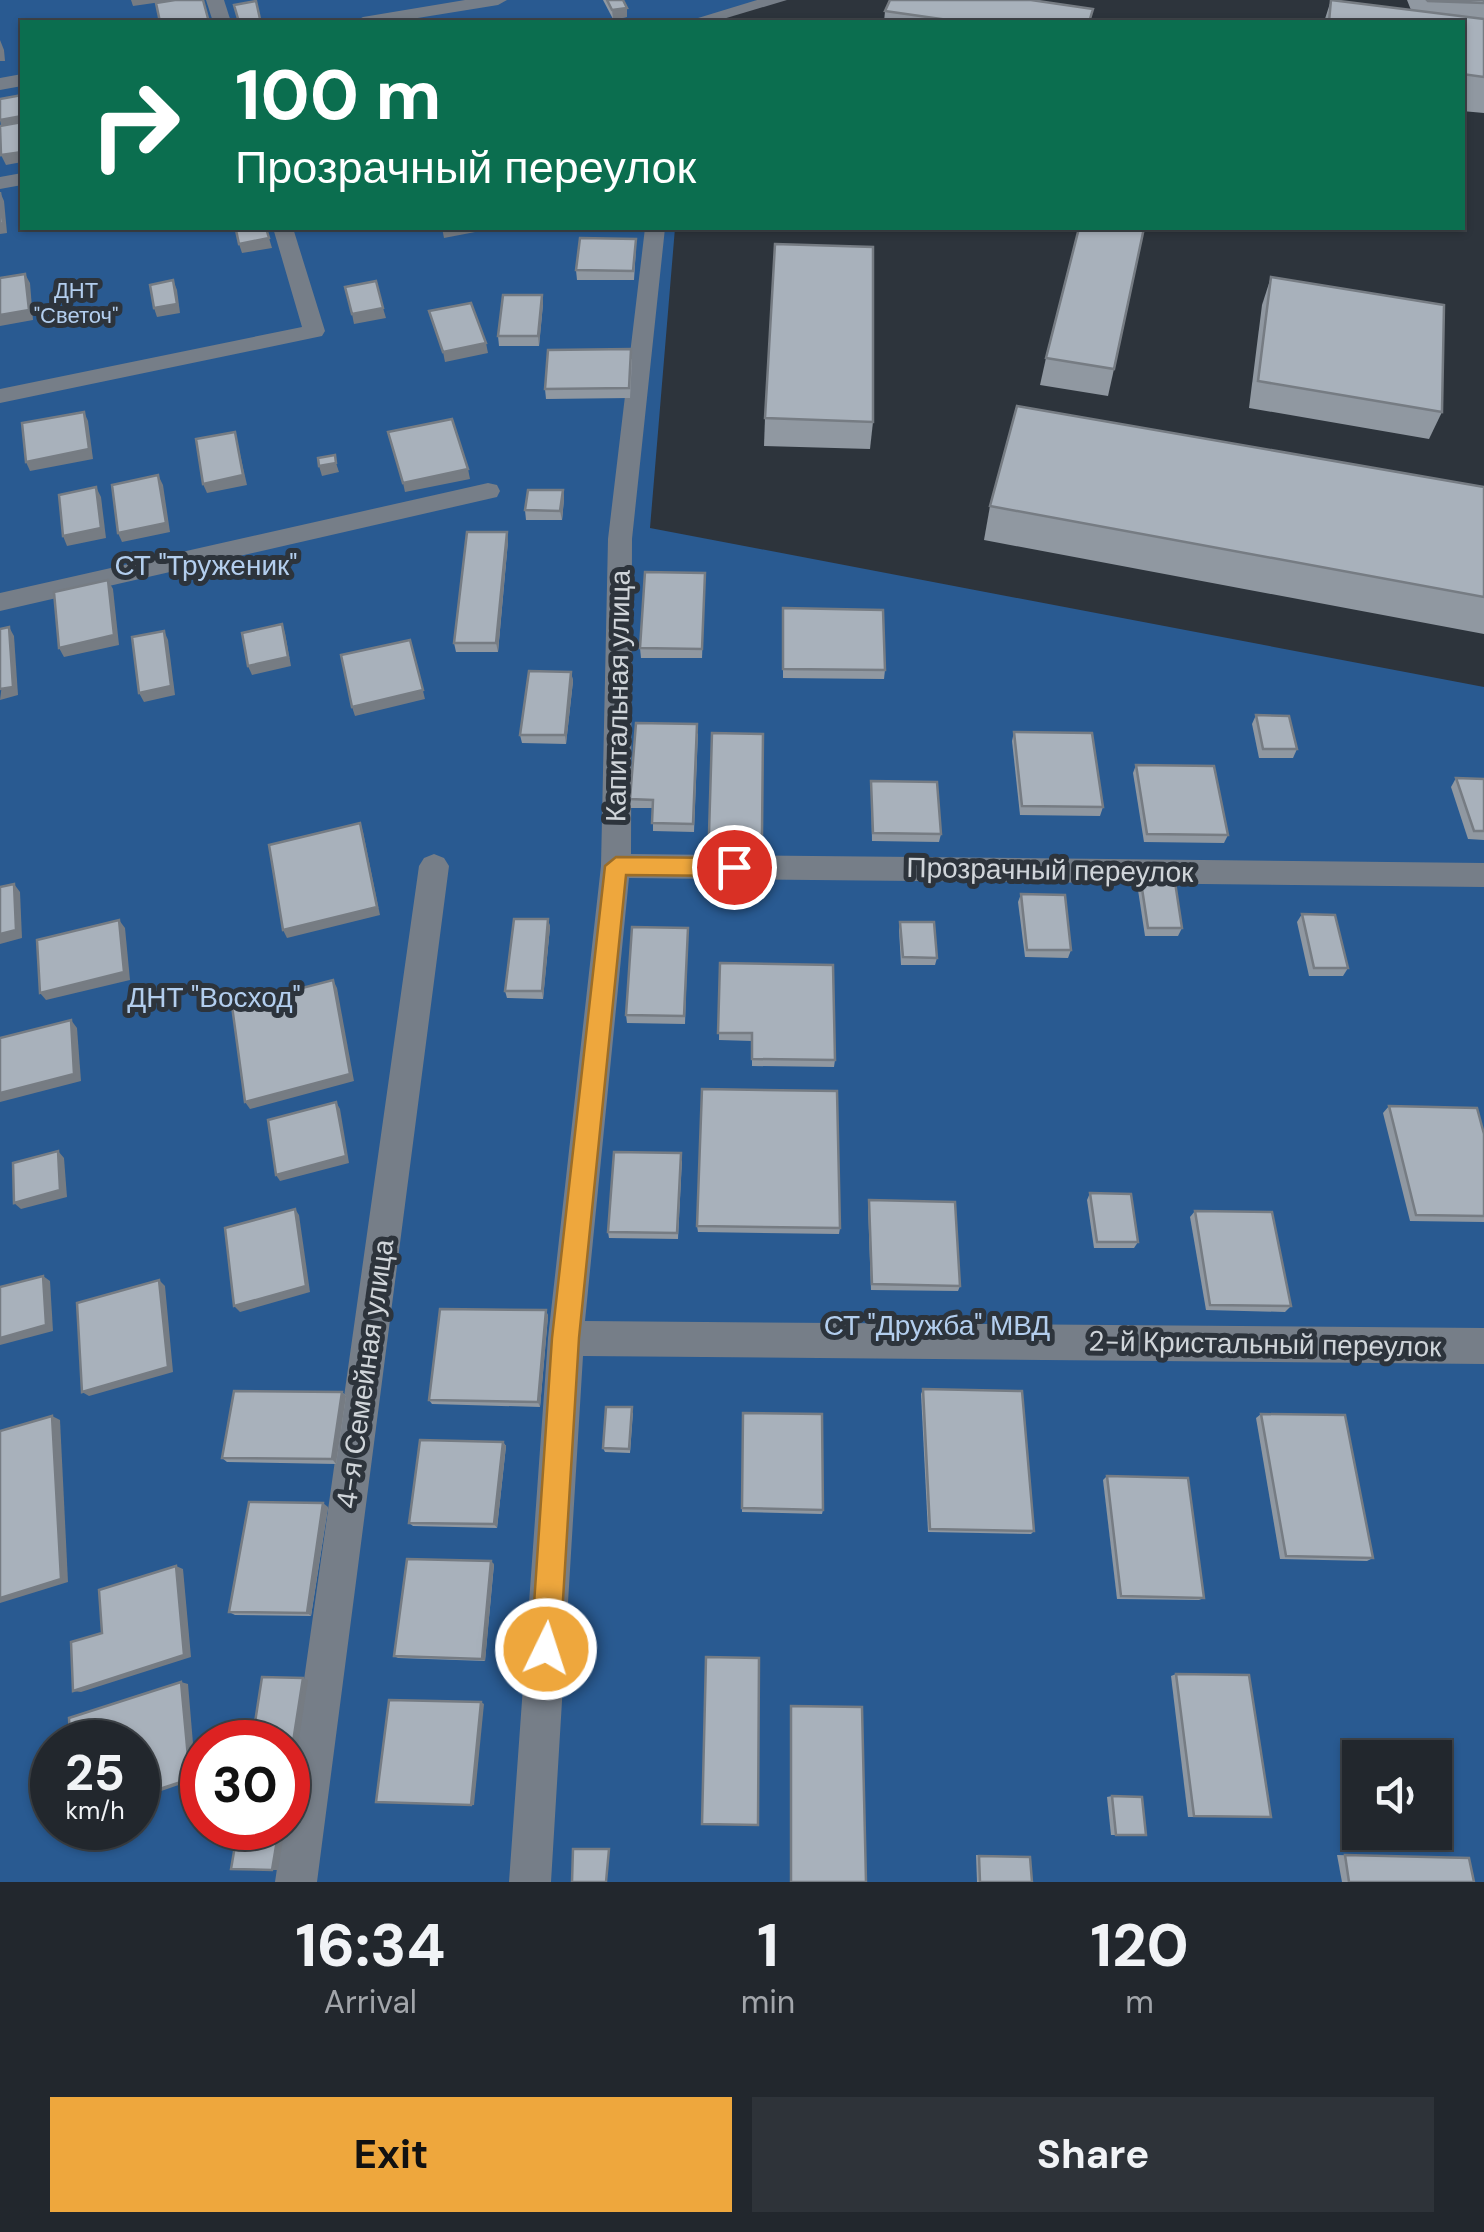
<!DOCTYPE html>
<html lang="en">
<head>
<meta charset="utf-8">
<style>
  :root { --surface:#22272d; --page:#2e3339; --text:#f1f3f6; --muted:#a2a5aa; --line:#3f4449; --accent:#eea73d }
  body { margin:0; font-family:"DM Sans",sans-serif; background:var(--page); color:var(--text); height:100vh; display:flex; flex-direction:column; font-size:38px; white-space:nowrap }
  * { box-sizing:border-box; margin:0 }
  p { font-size:32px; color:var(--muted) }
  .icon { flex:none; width:55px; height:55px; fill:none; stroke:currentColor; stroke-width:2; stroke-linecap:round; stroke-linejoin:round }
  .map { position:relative; height:1882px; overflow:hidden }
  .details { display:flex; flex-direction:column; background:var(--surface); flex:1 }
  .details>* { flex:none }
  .banner { position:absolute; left:20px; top:20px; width:1445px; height:210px; border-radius:0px; box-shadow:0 2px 8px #0004,0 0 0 2px var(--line); background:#0b6e4f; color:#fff; overflow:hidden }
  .controls { position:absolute; left:1342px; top:1740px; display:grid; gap:20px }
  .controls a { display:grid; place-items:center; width:110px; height:110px; border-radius:0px; background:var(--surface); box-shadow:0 2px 8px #0004,0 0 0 2px var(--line); font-size:50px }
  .speed { position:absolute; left:30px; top:1720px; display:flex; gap:20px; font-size:50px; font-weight:700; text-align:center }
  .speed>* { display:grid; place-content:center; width:130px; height:130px; border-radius:50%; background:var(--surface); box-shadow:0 2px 8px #0004,0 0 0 2px var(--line); line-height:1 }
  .speed small { font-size:25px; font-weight:400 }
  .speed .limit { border:15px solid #d22; background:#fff; color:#111 }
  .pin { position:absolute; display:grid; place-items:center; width:85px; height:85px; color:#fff; margin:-42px; border:5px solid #fff; border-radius:50%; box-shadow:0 2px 10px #0007 }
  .me { position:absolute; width:110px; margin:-55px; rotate:4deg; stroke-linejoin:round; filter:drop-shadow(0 0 8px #0008) }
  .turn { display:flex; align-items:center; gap:35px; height:210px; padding:0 50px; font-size:45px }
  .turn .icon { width:130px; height:130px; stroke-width:2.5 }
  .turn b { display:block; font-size:70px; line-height:85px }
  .eta { display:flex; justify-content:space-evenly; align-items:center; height:170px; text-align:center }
  .eta b { font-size:60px; font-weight:700; line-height:70px }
  .button { display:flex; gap:20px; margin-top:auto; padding:20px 50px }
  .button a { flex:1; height:115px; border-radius:0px; background:var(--accent); color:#111; font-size:40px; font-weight:700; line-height:115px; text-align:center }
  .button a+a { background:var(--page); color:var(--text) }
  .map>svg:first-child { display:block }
  .green { fill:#295a91; fill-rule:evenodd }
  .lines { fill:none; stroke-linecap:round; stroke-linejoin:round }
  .street { fill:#767e88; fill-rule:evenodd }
  .wall { fill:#9098a1 }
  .shaded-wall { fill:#767c83 }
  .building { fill:#a8b1bb; stroke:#767c83; stroke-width:2.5 }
  .route { fill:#eea73d; stroke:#9b6d28; stroke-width:2.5 }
  .labels { text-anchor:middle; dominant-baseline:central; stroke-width:10; stroke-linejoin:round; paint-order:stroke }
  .far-park-label { font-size:22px; fill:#b3ceee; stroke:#2d343c }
  .park-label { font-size:28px; fill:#b3ceee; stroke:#2d343c }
  .street-label { font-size:28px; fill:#d0d5da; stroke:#2d343c }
</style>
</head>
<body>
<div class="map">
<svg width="1484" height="1882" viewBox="0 0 1484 1882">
  <rect width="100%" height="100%" fill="#2d343c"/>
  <!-- green -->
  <path class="green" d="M0,0H758L705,22H22V228H675L650,528L1484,687V1882H0ZM52,1742H138V1828H52ZM202,1742H288V1828H202ZM1360,1758H1435V1832H1360Z"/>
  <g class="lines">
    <!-- street -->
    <g class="street">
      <path d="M206,0H224L231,22H213Z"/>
      <path d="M465,0H507L498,5L393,22H354L363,17Z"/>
      <path d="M757,0H787L713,22H685Z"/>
      <path d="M22,74V86L0,90V78Z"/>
      <path d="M22,173V185L0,189V177Z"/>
      <path d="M273,228H293L325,331L322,336L0,403V389L302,327Z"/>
      <path d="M645,228H665L632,539L631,854L1484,863V887L629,878L585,1321L1484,1328V1364L583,1356L551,1882H509L548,1338L601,866L608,539Z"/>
      <path d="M488,483L497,485L500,491L497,497L0,611V593Z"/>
      <path d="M434,854L444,858L449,866L317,1882H275L283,1828H288V1793L419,866L424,858Z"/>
    </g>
  </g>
  <!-- wall -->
  <g class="wall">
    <path d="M603,0H623L627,8V17L613,19Z"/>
    <path d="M1331,0L1411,10L1407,0H1484V113L1462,111V22H1324Z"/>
    <path d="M1093,9L1090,22H884L885,11Z"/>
    <path d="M636,248L634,280H577L576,270Z"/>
    <path d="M1271,277L1442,412L1429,439L1249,408L1262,305Z"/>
    <path d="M542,295L543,304L539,346H499L498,336Z"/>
    <path d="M1046,358L1114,369L1108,396L1040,385Z"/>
    <path d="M632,359L630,398L546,399L545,389Z"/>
    <path d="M765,418L873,422L870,449L764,446Z"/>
    <path d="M1484,487V634L984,540L990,506Z"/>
    <path d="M563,490L564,499L562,520H526L525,510Z"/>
    <path d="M508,541L498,652H456L454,643Z"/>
    <path d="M705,582L702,658H641L640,648Z"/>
    <path d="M783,608L885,670L884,679L783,678Z"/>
    <path d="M571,672L573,681L566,744L522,743L520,735Z"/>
    <path d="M1256,715L1297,749L1293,758H1259L1252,724Z"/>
    <path d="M1014,732L1103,807L1100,816L1020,815L1012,741Z"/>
    <path d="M698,733L694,832L653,831V808H631L630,799Z"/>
    <path d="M763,734L762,844L709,843V834Z"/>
    <path d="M1136,765L1228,835L1224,843L1144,842L1133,773Z"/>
    <path d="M1456,778L1484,779V840L1468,839L1451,787Z"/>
    <path d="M871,781L941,834L939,842L872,841Z"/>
    <path d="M1141,882L1182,928L1178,936H1145L1138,890Z"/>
    <path d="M1021,894L1071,950L1068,958L1025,957L1018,902Z"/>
    <path d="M1302,914L1348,968L1343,976H1309L1297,922Z"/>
    <path d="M548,919L550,927L543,999L507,998L505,991Z"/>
    <path d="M900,922L937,958L935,965H901L899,930Z"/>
    <path d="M688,928L685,1024L627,1023L626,1015Z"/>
    <path d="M720,963L835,1060L834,1067L752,1066V1041L719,1040Z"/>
    <path d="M1389,1106L1484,1134V1222L1410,1221L1383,1113Z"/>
    <path d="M682,1160L678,1239L609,1238L608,1232Z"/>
    <path d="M1090,1193L1138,1242L1134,1248H1094L1087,1200Z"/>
    <path d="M869,1200L960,1286L958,1291L871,1290L868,1206Z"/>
    <path d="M1195,1211L1291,1306L1285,1312L1206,1310L1190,1217Z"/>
    <path d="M697,1226L840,1228L839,1234L698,1232Z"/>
    <path d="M546,1310L548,1316L540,1407L432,1404L429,1400Z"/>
    <path d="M923,1389L1034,1531L1031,1534L928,1532L921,1394Z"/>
    <path d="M342,1392L346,1396L336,1464L227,1462L222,1458Z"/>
    <path d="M633,1412L630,1453L605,1452L603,1448Z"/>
    <path d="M743,1413L823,1510L822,1514L742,1512Z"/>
    <path d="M1261,1414L1373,1558L1367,1561L1280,1559L1256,1418Z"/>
    <path d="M503,1442L506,1446L497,1528L413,1526L409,1523Z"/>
    <path d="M1107,1476L1204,1598L1199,1600L1117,1599L1103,1480Z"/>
    <path d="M328,1507L311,1616L235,1615L229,1612Z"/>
    <path d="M494,1564L485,1661L398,1658L394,1656Z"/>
    <path d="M1176,1674L1271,1817H1188L1171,1676Z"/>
    <path d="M1112,1796L1146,1835H1111L1107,1797Z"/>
    <path d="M976,1855L1030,1857L1032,1882H977Z"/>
    <path d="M1337,1855L1460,1858L1474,1882H1342Z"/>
  </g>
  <!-- shaded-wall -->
  <g class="shaded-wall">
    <path d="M131,0H175L133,6Z"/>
    <path d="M627,8V17L613,19L612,10Z"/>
    <path d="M0,40L4,50L5,61H0Z"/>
    <path d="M22,116V127L2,130L0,120Z"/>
    <path d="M22,152V162L6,165L1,155Z"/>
    <path d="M0,192L4,201L7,233L0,234Z"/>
    <path d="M266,228L272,248L242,253L239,244Z"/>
    <path d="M442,228H496L444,238Z"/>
    <path d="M25,274L30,283L33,320L0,326V315Z"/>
    <path d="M173,280L177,290L180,313L157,317L154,308Z"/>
    <path d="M542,295L543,304L539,346L538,336Z"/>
    <path d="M383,308L386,318L354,324L352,314Z"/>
    <path d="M486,343L488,353L445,362L443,352Z"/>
    <path d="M84,412L88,421L93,459L30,471L26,462Z"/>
    <path d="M235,432L247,485L207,493L203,484Z"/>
    <path d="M336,463L339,472L322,476L319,466Z"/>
    <path d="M468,469L470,479L405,492L403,483Z"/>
    <path d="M158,475L163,485L170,532L122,542L118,533Z"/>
    <path d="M96,487L101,497L106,538L67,546L63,536Z"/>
    <path d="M563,490L564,499L562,520L560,511Z"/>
    <path d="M507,532L508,541L498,652L496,643Z"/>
    <path d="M108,580L113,589L119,645L64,657L59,648Z"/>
    <path d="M282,624L285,633L291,666L252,675L248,666Z"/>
    <path d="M9,627L14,636L18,695L0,700Z"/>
    <path d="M164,631L168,640L175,695L144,702L139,693Z"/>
    <path d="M410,640L425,699L355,716L352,707Z"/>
    <path d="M571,672L573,681L566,744L565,735Z"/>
    <path d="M360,823L363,832L380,915L287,938L283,930Z"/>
    <path d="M14,884L20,892L22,938L0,944V934Z"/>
    <path d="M548,919L550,927L543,999L542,991Z"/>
    <path d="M119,920L125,928L130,980L46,1000L40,993Z"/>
    <path d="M333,980L337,988L354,1081L250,1109L245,1102Z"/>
    <path d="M71,1020L77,1028L81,1081L0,1102V1093Z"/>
    <path d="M336,1102L340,1109L349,1163L280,1181L276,1175Z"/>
    <path d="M58,1151L64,1158L67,1197L21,1209L14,1203Z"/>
    <path d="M295,1209L299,1215L310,1292L240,1312L234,1306Z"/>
    <path d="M43,1276L50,1281L53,1331L0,1345V1338Z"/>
    <path d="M159,1280L165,1286L173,1372L89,1396L82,1392Z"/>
    <path d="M546,1310L548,1316L540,1407L538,1402Z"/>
    <path d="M342,1392L346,1396L336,1464L332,1459Z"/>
    <path d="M52,1416L60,1420L68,1582L0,1603V1598Z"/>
    <path d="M503,1442L506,1446L497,1528L494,1524Z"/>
    <path d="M323,1503L328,1507L311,1616L307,1613Z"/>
    <path d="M491,1561L494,1564L485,1661L482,1659Z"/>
    <path d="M176,1566L183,1569L191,1657L81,1692L73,1691Z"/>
    <path d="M303,1678L308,1680L288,1810V1774Z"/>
    <path d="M181,1682L188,1684L196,1779L138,1799Z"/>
    <path d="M481,1702L484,1704L474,1805H471Z"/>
    <path d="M279,1828H285L278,1870H272Z"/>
  </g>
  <!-- building -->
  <g class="building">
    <path d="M175,0H203L209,22H160L156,3Z"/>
    <path d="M607,0H623L627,8L612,10Z"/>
    <path d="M890,0H1031L1093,9L1089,22H962L885,11Z"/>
    <path d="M1331,0L1484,19V77L1462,74V22H1329Z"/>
    <path d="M1427,0H1484V3L1428,1Z"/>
    <path d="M256,1L260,19L239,22L234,5Z"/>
    <path d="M22,95V116L0,120V99Z"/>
    <path d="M22,122V152L1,155L0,126Z"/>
    <path d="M0,192L3,223L0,224Z"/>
    <path d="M253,228H266L269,238L239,244L236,230Z"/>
    <path d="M1079,228H1144L1114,369L1046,358Z"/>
    <path d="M580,238L636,239L633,271L576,270Z"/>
    <path d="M775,244L873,247V422L765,418Z"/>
    <path d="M25,274L29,310L0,315V278Z"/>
    <path d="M1271,277L1444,305L1442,412L1258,381Z"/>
    <path d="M173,280L177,304L154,308L150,285Z"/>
    <path d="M376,281L383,308L352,314L345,287Z"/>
    <path d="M503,295H542L538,336H498Z"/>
    <path d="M471,303L486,343L443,352L429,311Z"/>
    <path d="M631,349L629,388L545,389L548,350Z"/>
    <path d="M1017,406L1484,487V597L990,506Z"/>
    <path d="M84,412L89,449L26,462L22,423Z"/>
    <path d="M452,419L468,469L403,483L388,432Z"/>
    <path d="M235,432L243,475L203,484L196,439Z"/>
    <path d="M335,455L336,463L319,466L318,458Z"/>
    <path d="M158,475L166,523L118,533L112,485Z"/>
    <path d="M96,487L101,528L63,536L59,495Z"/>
    <path d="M528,490H563L560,511L525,510Z"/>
    <path d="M467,532H507L496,643H454Z"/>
    <path d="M645,572L705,573L702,649L640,648Z"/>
    <path d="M108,580L114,635L59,648L54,592Z"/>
    <path d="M783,608L883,610L885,670L783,669Z"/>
    <path d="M282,624L288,657L248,666L242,633Z"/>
    <path d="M9,627L13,687L0,689V629Z"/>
    <path d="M164,631L171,686L139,693L132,637Z"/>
    <path d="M410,640L423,690L352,707L341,655Z"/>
    <path d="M529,671L571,672L565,735H520Z"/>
    <path d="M1256,715L1289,716L1297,749H1263Z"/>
    <path d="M636,723L697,724L693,824L652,823L653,800L630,799Z"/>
    <path d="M1014,732L1092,733L1103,807L1022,806Z"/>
    <path d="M712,733L763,734L762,835L709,834Z"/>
    <path d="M1136,765L1214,766L1228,835L1147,834Z"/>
    <path d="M1456,778L1484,779V831H1474Z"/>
    <path d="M871,781L937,782L941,834L873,833Z"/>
    <path d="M360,823L377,907L283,930L269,845Z"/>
    <path d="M1141,882H1175L1182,928H1148Z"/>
    <path d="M14,884L16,930L0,934V887Z"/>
    <path d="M1021,894L1065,895L1071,950H1027Z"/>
    <path d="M1302,914L1335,915L1348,968H1314Z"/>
    <path d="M514,919H548L542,991H505Z"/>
    <path d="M119,920L124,972L40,993L37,940Z"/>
    <path d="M900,922H934L937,958L903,957Z"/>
    <path d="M632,927L688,928L684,1016L626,1015Z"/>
    <path d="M720,963L833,965L835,1060L752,1059V1033H718Z"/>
    <path d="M333,980L350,1074L245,1102L232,1006Z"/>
    <path d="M71,1020L74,1074L0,1093V1038Z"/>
    <path d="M702,1089L837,1091L840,1228L697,1226Z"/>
    <path d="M336,1102L346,1156L276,1175L268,1120Z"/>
    <path d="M1389,1106L1477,1108L1484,1134V1216L1416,1215Z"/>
    <path d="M58,1151L60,1190L14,1203L13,1163Z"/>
    <path d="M614,1152L681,1153L677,1233L608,1232Z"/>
    <path d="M1090,1193L1131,1194L1138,1242H1097Z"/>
    <path d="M869,1200L955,1202L960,1286L872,1284Z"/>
    <path d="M295,1209L306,1286L234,1306L225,1228Z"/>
    <path d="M1195,1211L1272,1212L1291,1306L1210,1305Z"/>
    <path d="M43,1276L46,1325L0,1338V1287Z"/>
    <path d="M159,1280L168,1367L82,1392L77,1303Z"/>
    <path d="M440,1309L546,1310L538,1402L429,1400Z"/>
    <path d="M923,1389L1022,1391L1034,1531L930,1529Z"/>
    <path d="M234,1391L342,1392L332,1459L222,1458Z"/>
    <path d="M606,1407H632L629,1449L603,1448Z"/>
    <path d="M743,1413L822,1414L823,1510L742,1508Z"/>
    <path d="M1261,1414L1345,1415L1373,1558L1286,1556Z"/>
    <path d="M52,1416L61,1579L0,1598V1431Z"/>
    <path d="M420,1440L503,1442L494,1524L409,1523Z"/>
    <path d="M1107,1476L1188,1478L1204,1598L1121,1596Z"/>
    <path d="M249,1502L323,1503L307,1613L229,1612Z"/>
    <path d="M407,1559L491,1561L482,1659L394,1656Z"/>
    <path d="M176,1566L184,1655L73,1691L71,1642L102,1633L99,1590Z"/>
    <path d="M706,1657L759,1658L758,1825L702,1824Z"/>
    <path d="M1176,1674L1249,1675L1271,1817L1194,1816Z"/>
    <path d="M262,1677L303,1678L288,1774V1742H252Z"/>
    <path d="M181,1682L190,1779L138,1796V1742H70L69,1718Z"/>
    <path d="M389,1700L481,1702L471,1805L376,1802Z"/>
    <path d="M791,1706L862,1707L866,1882H791Z"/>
    <path d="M1112,1796L1142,1797L1146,1835H1116Z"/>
    <path d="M238,1828H279L272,1870L231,1869Z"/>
    <path d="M573,1849H609L606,1882H572Z"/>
    <path d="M1345,1855L1469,1858L1474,1882H1349Z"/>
    <path d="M979,1856L1030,1857L1032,1882H980Z"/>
  </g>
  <!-- route -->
  <path class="route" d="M616,857L734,858L745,867L734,876L626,875L579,1338L560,1649L556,1659L546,1664L535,1659L531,1649L552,1338L605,866Z"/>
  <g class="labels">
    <!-- far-park labels -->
    <g class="far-park-label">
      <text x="76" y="290">ДНТ<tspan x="76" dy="25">"Светоч"</tspan></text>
    </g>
    <!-- park labels -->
    <g class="park-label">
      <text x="206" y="565">СТ "Труженик"</text>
      <text x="214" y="997">ДНТ "Восход"</text>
      <text x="937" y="1325">СТ "Дружба" МВД</text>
    </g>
    <!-- street labels -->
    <g class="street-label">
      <text transform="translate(618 696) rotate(-89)">Капитальная улица</text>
      <text transform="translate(1050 870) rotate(1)">Прозрачный переулок</text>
      <text transform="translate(1265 1344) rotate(1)">2-й Кристальный переулок</text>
      <text transform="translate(365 1374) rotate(-82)">4-я Семейная улица</text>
    </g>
  </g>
</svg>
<div class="controls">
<a><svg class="icon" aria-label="sound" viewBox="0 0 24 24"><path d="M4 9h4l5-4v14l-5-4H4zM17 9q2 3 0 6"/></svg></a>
</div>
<div class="speed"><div>25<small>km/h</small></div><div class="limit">30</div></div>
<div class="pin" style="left:734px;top:867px;background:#d93025"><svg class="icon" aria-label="arrive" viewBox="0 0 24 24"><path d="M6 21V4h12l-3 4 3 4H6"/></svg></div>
<svg class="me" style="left:546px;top:1649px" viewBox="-20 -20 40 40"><circle r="17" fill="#eea73d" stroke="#fff" stroke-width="3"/><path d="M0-11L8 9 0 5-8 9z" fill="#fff"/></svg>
<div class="banner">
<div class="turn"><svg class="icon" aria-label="right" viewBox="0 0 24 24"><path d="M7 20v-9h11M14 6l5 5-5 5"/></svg><div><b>100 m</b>Прозрачный переулок</div></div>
</div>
</div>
<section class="details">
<div class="eta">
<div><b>16:34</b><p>Arrival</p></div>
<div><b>1</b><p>min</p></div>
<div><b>120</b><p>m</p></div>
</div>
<div class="button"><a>Exit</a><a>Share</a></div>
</section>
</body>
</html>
